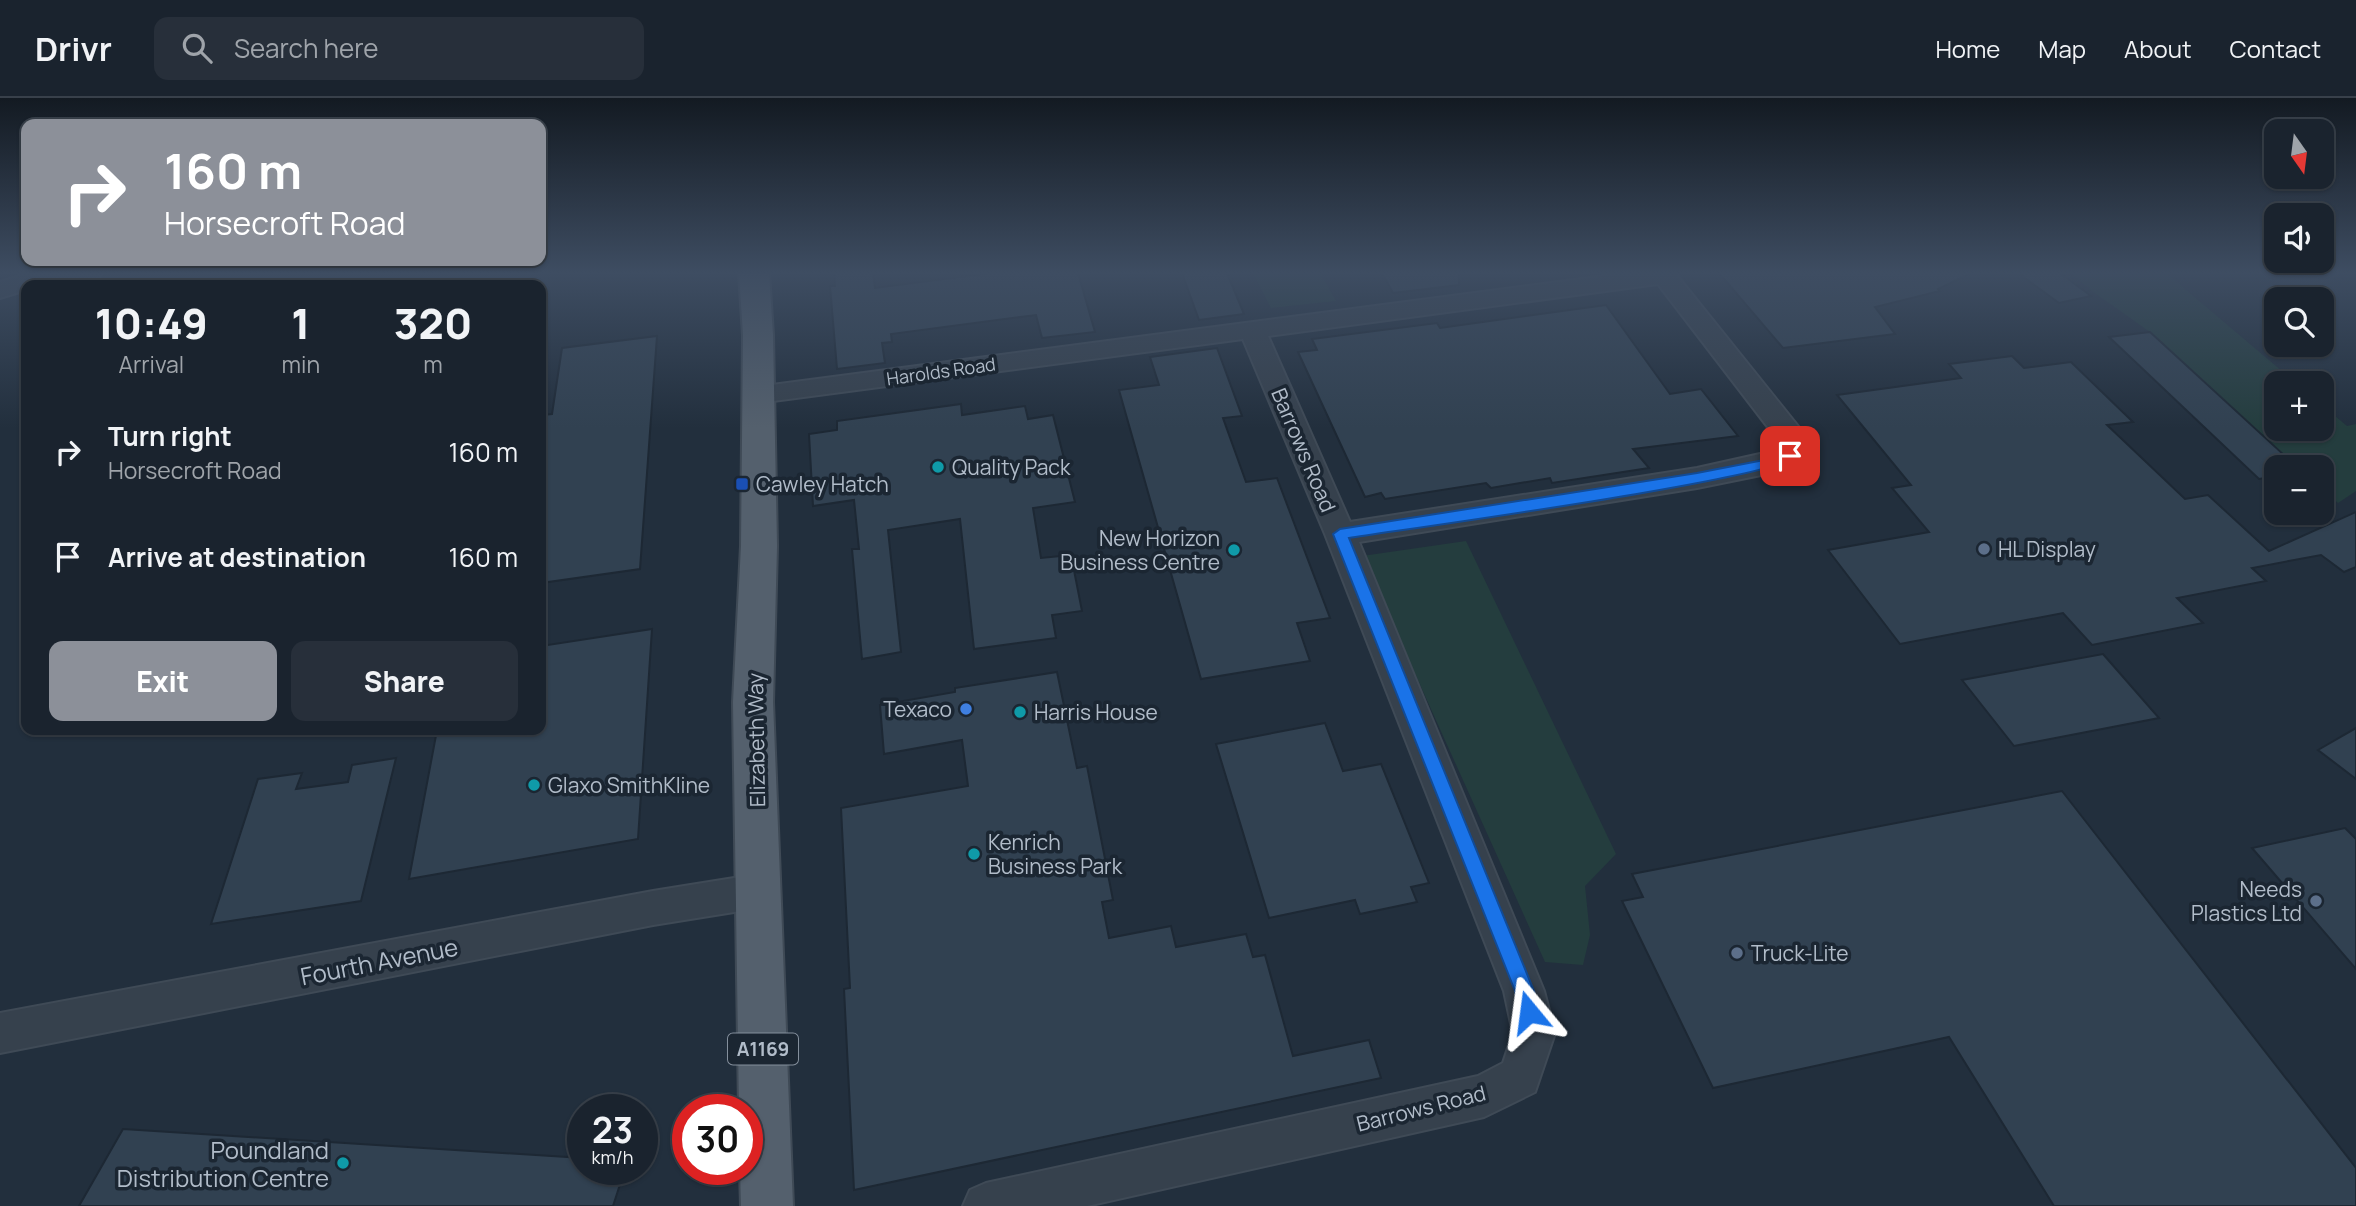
<!DOCTYPE html>
<html lang="en">
<head>
<meta charset="utf-8">
<style>
  :root { --surface:#1a232e; --page:#272f3a; --text:#f1f3f6; --muted:#9fa4aa; --line:#38404a; --accent:#8c9099 }
  body { margin:0; font-family:Manrope,sans-serif; background:var(--page); color:var(--text); height:100vh; display:flex; flex-direction:column; font-size:26px; white-space:nowrap }
  * { box-sizing:border-box; margin:0 }
  p { font-size:23px; color:var(--muted) }
  .icon { flex:none; width:38px; height:38px; fill:none; stroke:currentColor; stroke-width:2; stroke-linecap:round; stroke-linejoin:round }
  .map { position:relative; flex:1; overflow:hidden }
  .details { position:absolute; left:21px; top:182px; width:525px; height:455px; display:flex; flex-direction:column; background:var(--surface); border-radius:14px; box-shadow:0 2px 5px #0004,0 0 0 2px var(--line) }
  .details>* { flex:none }
  .guide { position:absolute; left:21px; top:21px; width:525px; height:147px; border-radius:14px; box-shadow:0 2px 5px #0004,0 0 0 2px var(--line); background:#8c9099; color:#fff; overflow:hidden }
  .needle { width:46px; rotate:166deg }
  .fabs { position:absolute; left:2264px; top:21px; display:grid; gap:14px }
  .fabs a { display:grid; place-items:center; width:70px; height:70px; border-radius:14px; background:var(--surface); box-shadow:0 2px 5px #0004,0 0 0 2px var(--line); font-size:35px }
  .speed { position:absolute; left:567px; top:996px; display:flex; gap:14px; font-size:35px; font-weight:700; text-align:center }
  .speed>* { display:grid; place-content:center; width:91px; height:91px; border-radius:50%; background:var(--surface); box-shadow:0 2px 5px #0004,0 0 0 2px var(--line); line-height:1 }
  .speed small { font-size:18px; font-weight:400 }
  .speed .limit { border:10px solid #d22; background:#fff; color:#111 }
  .pin { position:absolute; display:grid; place-items:center; width:60px; height:60px; color:#fff; margin:-30px; border-radius:14px; box-shadow:0 4px 10px #0006 }
  .me { position:absolute; width:77px; margin:-38px; rotate:344deg; stroke-linejoin:round; filter:drop-shadow(0 0 5px #0008) }
  .turn { display:flex; align-items:center; gap:24px; height:147px; padding:0 28px; font-size:32px }
  .turn .icon { width:91px; height:91px; stroke-width:2.5 }
  .turn b { display:block; font-size:49px; line-height:60px }
  .eta { display:flex; justify-content:space-evenly; align-items:center; height:119px; text-align:center }
  .eta b { font-size:42px; font-weight:800; line-height:49px }
  .action { display:flex; gap:14px; margin-top:auto; padding:14px 28px }
  .action a { flex:1; height:80px; border-radius:14px; background:var(--accent); color:#fff; font-size:28px; font-weight:800; line-height:80px; text-align:center }
  .action a+a { background:var(--page); color:var(--text) }
  ul { padding:0; list-style:none }
  li { display:flex; align-items:center; gap:21px; height:105px; padding:0 28px }
  li div { flex:1 }
  li b { display:block; font-size:26px }
  li em { font-style:normal }
  header { display:flex; align-items:center; gap:42px; box-sizing:border-box; height:98px; padding:0 35px; background:var(--surface); border-bottom:2px solid var(--line) }
  header strong { font-size:33px }
  nav { display:flex; gap:38px; margin-inline-start:auto; font-size:24px }
  .search { width:490px; height:63px; background:var(--page); display:flex; align-items:center; gap:18px; box-sizing:border-box; padding:0 24px; border-radius:14px; color:var(--muted); font-size:26px }
  .map>svg:first-child { display:block }
  .green { fill:#243d3e }
  .building { fill:#314151; stroke:#1d2834; stroke-width:2 }
  .lines { fill:none; stroke-linecap:round; stroke-linejoin:round }
  .minor-casing { stroke:#3f4a56; stroke-width:4 }
  .major-casing { stroke:#3f4a56; stroke-width:4 }
  .minor { fill:#36414d; fill-rule:evenodd }
  .major { fill:#54606d; fill-rule:evenodd }
  .route { fill:#1a73e8; stroke:#114b97; stroke-width:2 }
  .culture-dot { fill:#0f9aa8; stroke:#1b2632; stroke-width:2.5 }
  .transit-dot { fill:#1a4fb4; stroke:#1b2632; stroke-width:2.5 }
  .service-dot { fill:#5c6f8a; stroke:#1b2632; stroke-width:2.5 }
  .shop-dot { fill:#3f7fe0; stroke:#1b2632; stroke-width:2.5 }
  .labels { text-anchor:middle; dominant-baseline:central; stroke-width:7; stroke-linejoin:round; paint-order:stroke }
  .far-street-label { font-size:18px; fill:#b1bcc9; stroke:#1b2632 }
  .shield { fill:#1b2632; stroke:#848f9c; stroke-width:2 }
  .shield-label { font-size:19px; font-weight:bold; fill:#b1bcc9 }
  .street-label { font-size:21px; fill:#b1bcc9; stroke:#1b2632 }
  .poi-label { font-size:21px; fill:#b1bcc9; stroke:#1b2632; text-anchor:start }
  .near-street-label { font-size:24px; fill:#b1bcc9; stroke:#1b2632 }
  .near-poi-label { font-size:24px; fill:#b1bcc9; stroke:#1b2632; text-anchor:end }
</style>
</head>
<body>
<header>
<strong>Drivr</strong>
<div class="search"><svg class="icon" aria-label="search" viewBox="0 0 24 24"><circle cx="10" cy="10" r="6"/><path d="M15 15l6 6"/></svg>Search here</div>
<nav><a>Home</a><a>Map</a><a>About</a><a>Contact</a></nav>
</header>
<div class="map">
<svg width="2356" height="1108" viewBox="0 0 2356 1108">
  <rect width="100%" height="100%" fill="#222f3d"/>
  <!-- green -->
  <g class="green">
    <path d="M1253,175H1320L1336,203L1271,210Z"/>
    <path d="M2071,175H2166L2296,285H2277V331H2322V307L2347,328L2356,326V393L2338,405L2322,391V369H2297L2150,234L2092,193Z"/>
    <path d="M1466,443L1616,756L1585,788L1590,837L1583,867L1545,864L1362,458Z"/>
  </g>
  <!-- building -->
  <g class="building">
    <path d="M834,175H873L875,190L991,175H1078L1095,234L1042,240L1036,217L891,236L892,244L882,245L885,265L837,271L830,188H835Z"/>
    <path d="M1182,175H1227L1244,216L1199,222Z"/>
    <path d="M1382,175H1459V187L1393,195Z"/>
    <path d="M1719,175H1971L1938,191L1940,193L1875,209L1895,236L1783,250Z"/>
    <path d="M2018,175H2060L2091,198L2059,205Z"/>
    <path d="M1606,207L1670,296L1701,291L1738,338L1633,351L1649,370L1552,385L1550,380L1491,390L1486,385L1385,401L1381,395L1365,399L1298,254L1317,252L1312,241L1437,225L1440,230Z"/>
    <path d="M2150,234L2297,369H2277V378L2259,381L2109,239Z"/>
    <path d="M657,238L640,471L541,485V317L552,316L562,250Z"/>
    <path d="M1217,250L1242,318L1223,320L1246,384L1277,380L1330,520L1297,525L1310,563L1201,581L1119,292L1159,287L1150,259Z"/>
    <path d="M2012,258L2024,270L2071,264L2133,324L2107,327L2185,401L2208,397L2269,453L2356,414V469L2344,474L2321,457L2252,470L2266,483L2177,500L2203,525L2092,547L2063,515L1900,546L1828,452L1929,434L1892,390L1911,387L1837,297L1961,280L1949,266Z"/>
    <path d="M961,306L962,317L1025,308L1028,321L1053,317L1075,404L1033,410L1041,460L1071,457L1082,513L1052,517L1056,540L974,551L960,421L888,432L901,554L862,561L852,451H859L854,402L813,408L809,336L837,332V323Z"/>
    <path d="M652,531L638,741L409,781L437,632H541V548Z"/>
    <path d="M2103,556L2159,620L2014,648L1962,582Z"/>
    <path d="M1057,574L1077,670L1087,668L1113,802L1102,804L1109,840L1171,828L1176,849L1246,836L1253,859L1265,857L1293,958L1369,942L1381,980L854,1092L844,891L850,890L841,710L968,688L962,642L884,656L880,607L955,594V590Z"/>
    <path d="M1325,625L1343,673L1381,666L1429,785L1411,789L1417,804L1360,816L1355,802L1269,820L1216,646Z"/>
    <path d="M2356,630V681L2318,652Z"/>
    <path d="M396,660L361,803L211,826L258,681L302,675L296,691L348,684L352,667Z"/>
    <path d="M2062,693L2356,1070V1108H2054L1949,939L1713,990L1622,803L1643,799L1632,776Z"/>
    <path d="M2345,730L2356,741V871L2252,750Z"/>
    <path d="M123,1031L583,1060V1071H625L613,1108H79Z"/>
  </g>
  <g class="lines">
    <defs>
      <g id="minor">
        <path d="M29,175H102L99,180L90,183L26,187V192L0,200V184Z"/>
        <path d="M1628,175H1675L1805,337L1809,344L1800,365L1771,375L1697,390L1359,444L1544,893L1555,935L1535,994L1484,1019L1087,1108H963L970,1092L986,1085L1478,978L1503,965L1513,935L1504,893L1325,436L1243,241L758,305L748,302L744,296L748,290ZM1658,186L1780,345L1778,352L1697,370L1350,424L1268,238Z"/>
        <path d="M759,776L773,781L778,793L773,805L759,810L653,827L0,955V915L653,793Z"/>
      </g>
      <path id="major" d="M739,175H769L773,237L777,448L773,604L793,1108H741L740,1071H747V1012H739L733,604L741,448L743,237Z"/>
    </defs>
    <!-- minor casing -->
    <use href="#minor" class="minor-casing"/>
    <!-- major casing -->
    <use href="#major" class="major-casing"/>
    <!-- minor -->
    <use href="#minor" class="minor"/>
    <!-- major -->
    <use href="#major" class="major"/>
  </g>
  <!-- sky -->
  <linearGradient id="sky" x2="0" y2="1"><stop stop-color="#131a22"/><stop offset="0.53" stop-color="#3e4d62"/><stop offset="1" stop-color="#3e4d62" stop-opacity="0"/></linearGradient>
  <rect width="2356" height="330" fill="url(#sky)"/>
  <!-- route -->
  <path class="route" d="M1790,354L1797,358C1777,381 1406,431 1349,440L1534,893L1539,914L1536,920L1529,923L1522,920L1515,893L1333,436L1340,431L1697,375L1769,361Z"/>
  <!-- markers -->
  <g class="culture-dot">
    <circle cx="938" cy="369" r="7"/>
    <circle cx="1234" cy="452" r="7"/>
    <circle cx="1020" cy="614" r="7"/>
    <circle cx="534" cy="687" r="7"/>
    <circle cx="974" cy="756" r="7"/>
    <circle cx="343" cy="1065" r="7"/>
  </g>
  <rect class="transit-dot" x="735" y="379" width="14" height="14" rx="3.5"/>
  <g class="service-dot">
    <circle cx="1984" cy="451" r="7"/>
    <circle cx="2316" cy="803" r="7"/>
    <circle cx="1737" cy="855" r="7"/>
  </g>
  <circle class="shop-dot" cx="966" cy="611" r="7"/>
  <g class="labels">
    <!-- far-street labels -->
    <g class="far-street-label">
      <text transform="translate(941 273) rotate(-8)">Harolds Road</text>
    </g>
    <!-- shield labels -->
    <rect class="shield" x="728" y="935.5" width="70" height="31" rx="5"/>
    <g class="shield-label">
      <text x="763" y="951">A1169</text>
    </g>
    <!-- street labels -->
    <g class="street-label">
      <text transform="translate(1304 352) rotate(67)">Barrows Road</text>
      <text transform="translate(756 642) rotate(-91)">Elizabeth Way</text>
      <text transform="translate(1421 1010) rotate(-14)">Barrows Road</text>
    </g>
    <!-- poi labels -->
    <g class="poi-label">
      <text x="952" y="369">Quality Pack</text>
      <text x="756" y="386">Cawley Hatch</text>
      <text x="1220" y="440" text-anchor="end">New Horizon<tspan x="1220" dy="24">Business Centre</tspan></text>
      <text x="1998" y="451">HL Display</text>
      <text x="952" y="611" text-anchor="end">Texaco</text>
      <text x="1034" y="614">Harris House</text>
      <text x="548" y="687">Glaxo SmithKline</text>
      <text x="988" y="744">Kenrich<tspan x="988" dy="24">Business Park</tspan></text>
      <text x="2302" y="791" text-anchor="end">Needs<tspan x="2302" dy="24">Plastics Ltd</tspan></text>
      <text x="1751" y="855">Truck-Lite</text>
    </g>
    <!-- near-street labels -->
    <g class="near-street-label">
      <text transform="translate(379 863) rotate(-11)">Fourth Avenue</text>
    </g>
    <!-- near-poi labels -->
    <g class="near-poi-label">
      <text x="329" y="1051">Poundland<tspan x="329" dy="28">Distribution Centre</tspan></text>
    </g>
  </g>
</svg>
<div class="fabs">
<a><svg class="needle" viewBox="-14 -14 28 28"><path d="M0-13l5 13h-10z" fill="#e53935"/><path d="M0 13l5-13h-10z" fill="#9fa4aa"/></svg></a>
<a><svg class="icon" aria-label="sound" viewBox="0 0 24 24"><path d="M4 9h4l5-4v14l-5-4H4zM17 9q2 3 0 6"/></svg></a>
<a><svg class="icon" aria-label="search" viewBox="0 0 24 24"><circle cx="10" cy="10" r="6"/><path d="M15 15l6 6"/></svg></a>
<a>+</a>
<a>−</a>
</div>
<div class="speed"><div>23<small>km/h</small></div><div class="limit">30</div></div>
<div class="pin" style="left:1790px;top:358px;background:#d93025"><svg class="icon" aria-label="arrive" viewBox="0 0 24 24"><path d="M6 21V4h12l-3 4 3 4H6"/></svg></div>
<svg class="me" style="left:1529px;top:914px" viewBox="-20 -20 40 40"><path d="M0-17L14 15 0 8-14 15z" fill="#1a73e8" stroke="#fff" stroke-width="4"/></svg>
<div class="guide">
<div class="turn"><svg class="icon" aria-label="right" viewBox="0 0 24 24"><path d="M7 20v-9h11M14 6l5 5-5 5"/></svg><div><b>160 m</b>Horsecroft Road</div></div>
</div>
<section class="details">
<div class="eta">
<div><b>10:49</b><p>Arrival</p></div>
<div><b>1</b><p>min</p></div>
<div><b>320</b><p>m</p></div>
</div>
<ul>
<li><svg class="icon" aria-label="right" viewBox="0 0 24 24"><path d="M7 20v-9h11M14 6l5 5-5 5"/></svg><div><b>Turn right</b><p>Horsecroft Road</p></div><em>160 m</em></li>
<li><svg class="icon" aria-label="arrive" viewBox="0 0 24 24"><path d="M6 21V4h12l-3 4 3 4H6"/></svg><div><b>Arrive at destination</b></div><em>160 m</em></li>
</ul>
<div class="action"><a>Exit</a><a>Share</a></div>
</section>
</div>
</body>
</html>
